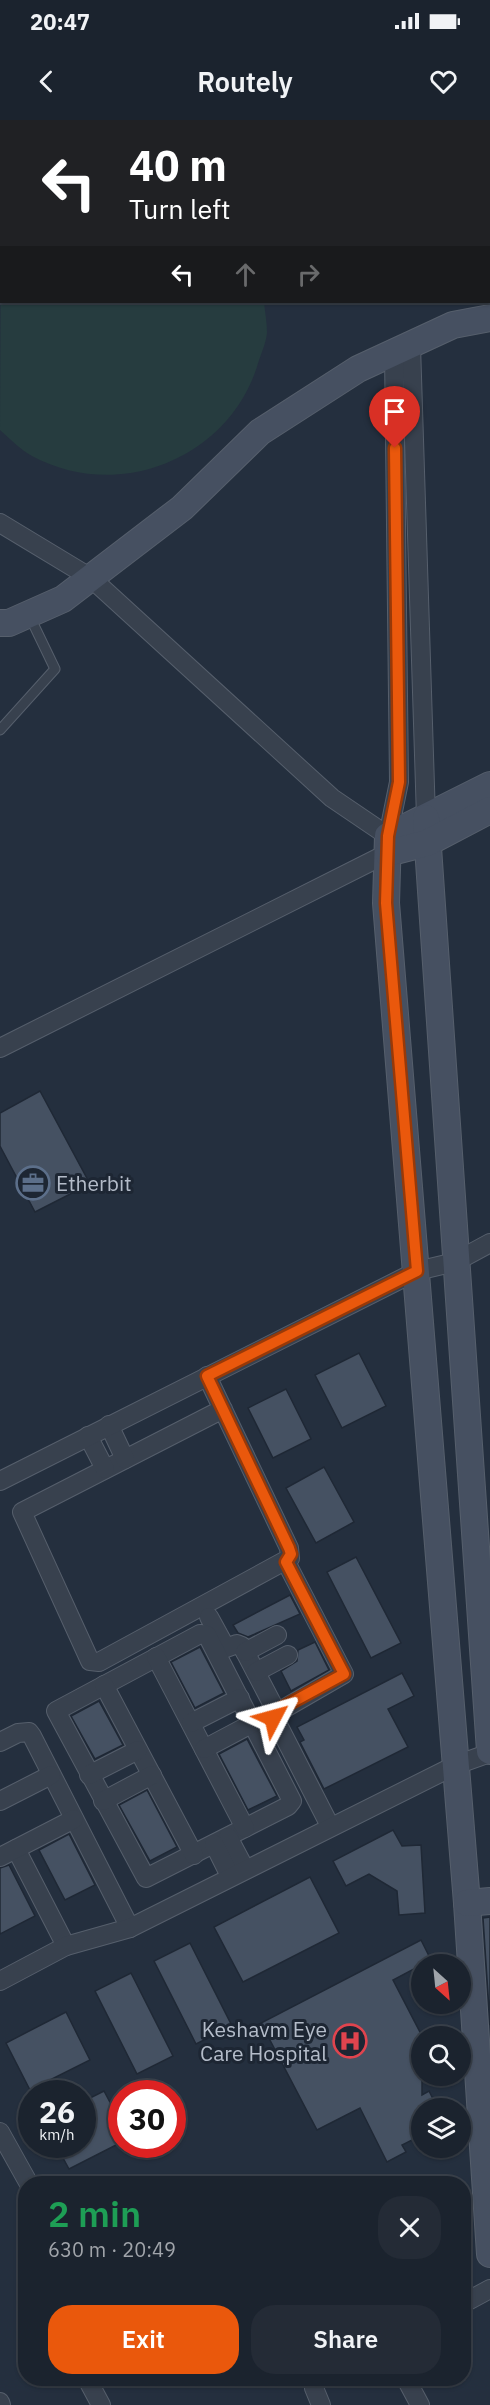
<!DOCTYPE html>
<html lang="en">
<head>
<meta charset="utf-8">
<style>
  :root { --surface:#1b232e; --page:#242b36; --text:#f1f3f6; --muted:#a0a4aa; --line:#39404a; --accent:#ea580c }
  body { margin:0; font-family:"IBM Plex Sans",sans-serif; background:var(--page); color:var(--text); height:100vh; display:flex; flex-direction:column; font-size:22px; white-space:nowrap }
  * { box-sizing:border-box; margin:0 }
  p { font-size:20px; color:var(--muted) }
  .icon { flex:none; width:33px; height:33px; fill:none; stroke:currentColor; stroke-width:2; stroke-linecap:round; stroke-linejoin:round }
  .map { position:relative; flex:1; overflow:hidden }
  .panel { position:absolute; left:18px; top:2056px; width:453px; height:210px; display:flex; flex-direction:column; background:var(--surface); border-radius:24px; box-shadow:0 2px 4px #0004,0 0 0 2px var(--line) }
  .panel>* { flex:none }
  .banner { position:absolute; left:0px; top:0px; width:490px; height:183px; box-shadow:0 2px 4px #0004,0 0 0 2px var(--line); background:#202124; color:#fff; overflow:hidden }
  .needle { width:39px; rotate:153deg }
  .controls { position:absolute; left:411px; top:1834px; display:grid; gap:12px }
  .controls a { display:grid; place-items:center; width:60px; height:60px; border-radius:50%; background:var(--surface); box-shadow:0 2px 4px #0004,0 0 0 2px var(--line); font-size:30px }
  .speed { position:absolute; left:18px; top:1960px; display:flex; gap:12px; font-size:30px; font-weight:700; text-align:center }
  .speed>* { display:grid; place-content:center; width:78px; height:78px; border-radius:50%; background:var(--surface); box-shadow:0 2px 4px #0004,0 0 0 2px var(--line); line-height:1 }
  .speed small { font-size:15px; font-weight:400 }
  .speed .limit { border:9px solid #d22; background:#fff; color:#111 }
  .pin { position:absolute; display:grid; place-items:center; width:51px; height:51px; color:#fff; margin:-62px -26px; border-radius:50% 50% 50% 0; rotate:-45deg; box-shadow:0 0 6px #0007 }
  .pin .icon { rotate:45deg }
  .me { position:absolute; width:66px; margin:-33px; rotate:51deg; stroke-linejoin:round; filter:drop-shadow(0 0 4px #0008) }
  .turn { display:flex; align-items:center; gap:21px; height:126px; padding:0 30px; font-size:27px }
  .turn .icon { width:78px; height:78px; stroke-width:2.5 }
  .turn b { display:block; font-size:42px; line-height:51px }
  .lanes { display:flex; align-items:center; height:57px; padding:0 30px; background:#0003; justify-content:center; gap:30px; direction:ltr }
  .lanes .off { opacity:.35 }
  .round { display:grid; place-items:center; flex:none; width:63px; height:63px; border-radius:24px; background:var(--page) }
  .overview { display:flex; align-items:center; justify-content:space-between; height:102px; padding:0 30px }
  h1 { font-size:36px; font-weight:600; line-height:45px; color:#1e9e55 }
  .primary-button { display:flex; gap:12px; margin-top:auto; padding:12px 30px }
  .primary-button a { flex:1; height:69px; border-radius:24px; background:var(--accent); color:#fff; font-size:24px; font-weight:600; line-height:69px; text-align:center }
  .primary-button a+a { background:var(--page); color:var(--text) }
  .status { display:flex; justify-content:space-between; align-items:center; height:42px; padding:0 30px; background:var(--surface); direction:ltr }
  .status svg { height:16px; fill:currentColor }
  header { display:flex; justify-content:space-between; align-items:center; height:78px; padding:0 30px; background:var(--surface); font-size:27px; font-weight:600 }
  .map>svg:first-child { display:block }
  .green { fill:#263c3f }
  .building { fill:#455162; stroke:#1f2835; stroke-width:1.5 }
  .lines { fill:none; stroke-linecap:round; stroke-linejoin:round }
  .lane-casing { stroke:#565f6c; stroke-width:11 }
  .street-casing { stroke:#565f6c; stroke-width:20 }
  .secondary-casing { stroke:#565f6c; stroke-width:28 }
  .lane { stroke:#38414e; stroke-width:9 }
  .street { stroke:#38414e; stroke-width:18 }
  .secondary { stroke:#465061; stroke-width:26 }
  .route-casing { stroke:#983908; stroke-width:15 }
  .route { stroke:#ea580c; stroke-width:10 }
  .labels { text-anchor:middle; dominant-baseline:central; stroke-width:6; stroke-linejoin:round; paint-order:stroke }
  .poi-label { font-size:21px; fill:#b4bcc9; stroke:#1d2633; text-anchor:start }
</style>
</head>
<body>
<div class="status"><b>20:47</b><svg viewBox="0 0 49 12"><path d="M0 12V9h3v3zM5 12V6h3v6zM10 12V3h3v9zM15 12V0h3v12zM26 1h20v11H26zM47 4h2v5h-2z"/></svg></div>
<header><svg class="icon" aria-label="back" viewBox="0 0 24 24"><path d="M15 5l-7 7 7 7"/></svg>Routely<svg class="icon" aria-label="heart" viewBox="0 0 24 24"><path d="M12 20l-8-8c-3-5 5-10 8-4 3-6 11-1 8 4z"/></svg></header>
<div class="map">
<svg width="490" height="2285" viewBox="0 0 490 2285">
  <rect width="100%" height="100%" fill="#242f3e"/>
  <!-- green -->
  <path class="green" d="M1,88L2,182H264C265,192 267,203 267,213C266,222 262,232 259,240C233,336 121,384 32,336C21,330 10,319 0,310Z"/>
  <!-- building -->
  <g class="building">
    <path d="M40,971L90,1064L35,1092L0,1026V993Z"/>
    <path d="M359,1233L386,1286L342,1308L315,1255Z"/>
    <path d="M286,1269L311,1319L273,1338L248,1288Z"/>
    <path d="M324,1347L354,1402L316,1423L286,1368Z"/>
    <path d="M356,1437L401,1523L371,1538L327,1452Z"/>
    <path d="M290,1475L300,1494L248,1517L238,1513L233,1505Z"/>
    <path d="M315,1522L329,1550L291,1571L281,1551L297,1541L298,1530Z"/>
    <path d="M200,1527L224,1573L195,1588L171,1542Z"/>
    <path d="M402,1553L414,1576L388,1589L408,1627L324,1669L300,1622L304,1620L297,1607Z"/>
    <path d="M99,1581L123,1625L95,1639L71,1596Z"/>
    <path d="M247,1619L277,1676L248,1690L219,1634Z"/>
    <path d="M147,1670L177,1727L150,1741L119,1685Z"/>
    <path d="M393,1710L402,1726L421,1725L425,1793L399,1795L397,1771L369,1754L346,1766L333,1741Z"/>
    <path d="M69,1714L95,1765L65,1780L39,1730Z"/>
    <path d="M9,1745L35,1796L0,1814V1748Z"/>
    <path d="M310,1757L339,1813L243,1862L214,1807Z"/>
    <path d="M490,1797V1905L483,1798Z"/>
    <path d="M421,1820L431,1840L393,1860L422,1916V1975L429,1971L438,1989H422V2015L402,2025L406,2032L387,2042L360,1988L317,2010L261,1903Z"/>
    <path d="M190,1823L232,1906L196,1924L154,1841Z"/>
    <path d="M131,1853L173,1936L137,1954L95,1871Z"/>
    <path d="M66,1892L90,1940L30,1970L6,1923Z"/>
    <path d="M104,1971L122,2005V2022L69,2049L56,2025H82V1982Z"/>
  </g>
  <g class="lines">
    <defs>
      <path id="lane" d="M0,610L55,549L29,495"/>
      <g id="street">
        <path d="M411,225L426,698"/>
        <path d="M0,403L91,458L332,678L388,716L399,662L394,233"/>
        <path d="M0,928L388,733"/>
        <path d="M207,1256L216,1275L289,1428L290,1438L99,1542L90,1541L22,1392L223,1289"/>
        <path d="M109,1305L125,1339"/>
        <path d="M88,1316L105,1349"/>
        <path d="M0,1361L417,1151L455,1142L490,1123"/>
        <path d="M286,1442L344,1554L273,1595L330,1706"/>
        <path d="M209,1497L226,1528L237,1524L242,1526L276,1591"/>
        <path d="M200,1514L207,1515L292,1681L288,1686L146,1758L56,1591Z"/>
        <path d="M245,1532L277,1515"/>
        <path d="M156,1537L245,1708"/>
        <path d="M256,1552L288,1535"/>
        <path d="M104,1565L194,1735"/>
        <path d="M191,1603L240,1578"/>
        <path d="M0,1622L18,1613L29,1612L32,1616L130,1808"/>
        <path d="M204,1629L253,1603"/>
        <path d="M89,1655L138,1630"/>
        <path d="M0,1681L51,1655"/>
        <path d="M103,1681L152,1655"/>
        <path d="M228,1717L245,1749"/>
        <path d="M214,1724L230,1756"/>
        <path d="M16,1729L66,1826"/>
        <path d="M0,1737L74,1699"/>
        <path d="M0,1861L66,1826L130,1808L456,1645L490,1633"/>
        <path d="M0,2012L29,2064"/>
        <path d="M464,2183L490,2169"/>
        <path d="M87,2259L101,2285"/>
        <path d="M318,2259L314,2268L321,2285"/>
        <path d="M406,2259L420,2285"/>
        <path d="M0,2282L1,2285"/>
      </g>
      <g id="secondary">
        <path d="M0,503H9L63,479L182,388L260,312L358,249L453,205L490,198"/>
        <path d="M490,665L388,716L386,783L467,1783L490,2134"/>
        <path d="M426,698L490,1631"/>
        <path d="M388,733L427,723L490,690"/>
        <path d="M467,1783L490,1781"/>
      </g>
    </defs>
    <!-- lane casing -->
    <use href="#lane" class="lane-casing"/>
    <!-- street casing -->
    <use href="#street" class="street-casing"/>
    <!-- secondary casing -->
    <use href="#secondary" class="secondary-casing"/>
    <!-- lane -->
    <use href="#lane" class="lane"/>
    <!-- street -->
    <use href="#street" class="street"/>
    <!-- secondary -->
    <use href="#secondary" class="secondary"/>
  </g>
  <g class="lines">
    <defs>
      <path id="route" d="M273,1598L276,1591L344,1554L286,1442L291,1434L289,1428L207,1256L417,1151L386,783L388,716L399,662L395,328"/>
    </defs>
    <!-- route casing -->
    <use href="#route" class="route-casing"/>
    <!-- route -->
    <use href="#route" class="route"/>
  </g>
  <!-- icons -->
  <defs>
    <symbol id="office-ring" viewBox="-11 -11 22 22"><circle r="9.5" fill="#1d2633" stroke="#5c6f8a" stroke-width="1.5"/><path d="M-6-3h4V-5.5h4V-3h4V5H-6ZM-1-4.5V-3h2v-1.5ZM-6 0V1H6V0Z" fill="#5c6f8a"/></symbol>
    <symbol id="hospital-ring" viewBox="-11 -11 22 22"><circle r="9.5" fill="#1d2633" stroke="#e0444e" stroke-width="1.5"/><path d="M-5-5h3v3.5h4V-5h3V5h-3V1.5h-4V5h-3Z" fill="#e0444e"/></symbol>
  </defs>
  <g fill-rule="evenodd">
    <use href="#office-ring" x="14" y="1044" width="38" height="38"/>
    <use href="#hospital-ring" x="331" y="1902" width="38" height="38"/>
  </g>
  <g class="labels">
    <!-- poi labels -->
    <g class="poi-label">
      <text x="56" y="1063">Etherbit</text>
      <text x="327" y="1909" text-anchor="end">Keshavm Eye<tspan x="327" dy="24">Care Hospital</tspan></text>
    </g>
  </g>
</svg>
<div class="controls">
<a><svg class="needle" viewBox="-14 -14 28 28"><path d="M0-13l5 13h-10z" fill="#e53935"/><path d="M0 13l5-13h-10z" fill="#a0a4aa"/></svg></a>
<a><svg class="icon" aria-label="search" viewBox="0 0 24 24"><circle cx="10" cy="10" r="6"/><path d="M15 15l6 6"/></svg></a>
<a><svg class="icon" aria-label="layers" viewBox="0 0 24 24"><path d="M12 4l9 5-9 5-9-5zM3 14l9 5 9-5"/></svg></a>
</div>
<div class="speed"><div>26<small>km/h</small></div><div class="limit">30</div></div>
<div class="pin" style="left:395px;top:328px;background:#d93025"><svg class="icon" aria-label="arrive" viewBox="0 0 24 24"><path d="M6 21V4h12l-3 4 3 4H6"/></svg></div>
<svg class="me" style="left:273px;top:1598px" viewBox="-20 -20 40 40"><path d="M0-17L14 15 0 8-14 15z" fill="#ea580c" stroke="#fff" stroke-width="4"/></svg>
<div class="banner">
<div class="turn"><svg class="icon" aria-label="left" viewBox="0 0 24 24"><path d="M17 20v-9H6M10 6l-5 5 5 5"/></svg><div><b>40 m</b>Turn left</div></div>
<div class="lanes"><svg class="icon" aria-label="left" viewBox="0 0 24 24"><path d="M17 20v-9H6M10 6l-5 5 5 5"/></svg><svg class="icon off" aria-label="ahead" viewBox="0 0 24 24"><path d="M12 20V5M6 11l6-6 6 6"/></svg><svg class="icon off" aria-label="right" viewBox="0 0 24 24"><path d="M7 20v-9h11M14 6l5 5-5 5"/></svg></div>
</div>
<section class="panel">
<div class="overview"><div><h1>2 min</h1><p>630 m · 20:49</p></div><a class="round"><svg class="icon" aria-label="close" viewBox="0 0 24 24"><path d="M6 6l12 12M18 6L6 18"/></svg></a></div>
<div class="primary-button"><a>Exit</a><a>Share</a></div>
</section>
</div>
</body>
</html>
